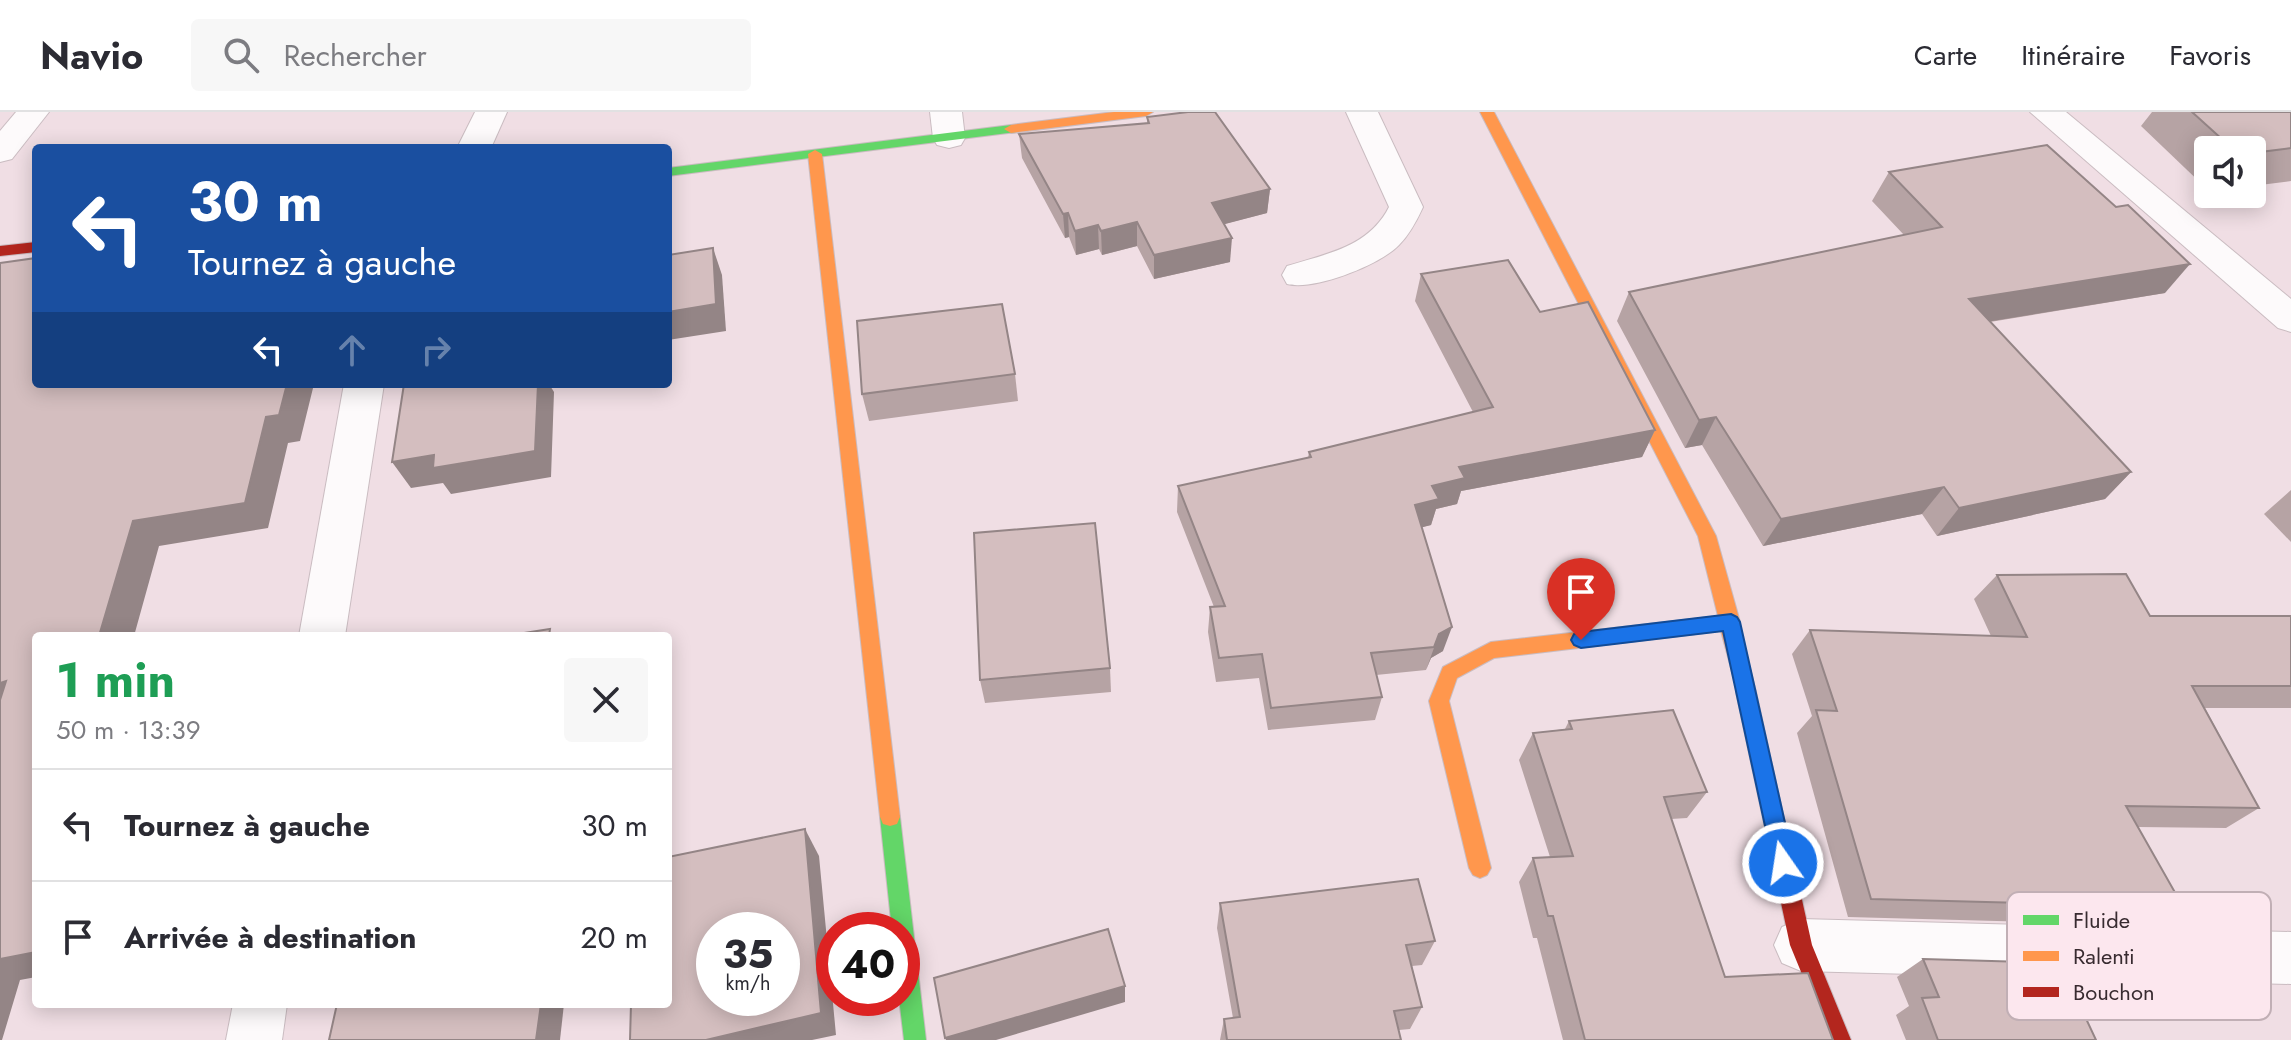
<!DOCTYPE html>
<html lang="fr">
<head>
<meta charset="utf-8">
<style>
  :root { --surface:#fff; --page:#f7f7f7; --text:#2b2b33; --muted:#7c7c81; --line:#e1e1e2 }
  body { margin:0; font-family:Jost,sans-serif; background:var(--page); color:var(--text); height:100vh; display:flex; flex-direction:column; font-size:30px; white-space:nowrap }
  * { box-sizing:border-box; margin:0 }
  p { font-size:26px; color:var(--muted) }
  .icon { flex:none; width:44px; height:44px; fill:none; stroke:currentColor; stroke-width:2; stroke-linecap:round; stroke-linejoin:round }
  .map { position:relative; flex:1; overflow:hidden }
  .drawer { position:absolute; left:32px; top:520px; width:640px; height:376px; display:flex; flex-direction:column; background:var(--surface); border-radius:8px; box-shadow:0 4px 20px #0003 }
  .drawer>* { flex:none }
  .guide { position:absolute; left:32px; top:32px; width:640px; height:244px; border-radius:8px; box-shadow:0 4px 20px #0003; background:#1a4fa0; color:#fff; overflow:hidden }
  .tools { position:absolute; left:2194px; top:24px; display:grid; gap:16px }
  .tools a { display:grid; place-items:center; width:72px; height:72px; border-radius:8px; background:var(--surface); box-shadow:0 4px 20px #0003; font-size:40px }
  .speed { position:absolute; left:696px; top:800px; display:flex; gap:16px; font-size:40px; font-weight:700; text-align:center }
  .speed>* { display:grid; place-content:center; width:104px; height:104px; border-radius:50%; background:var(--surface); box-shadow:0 4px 20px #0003; line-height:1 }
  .speed small { font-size:20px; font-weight:400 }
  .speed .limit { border:12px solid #d22; background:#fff; color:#111 }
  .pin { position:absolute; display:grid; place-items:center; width:68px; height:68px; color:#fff; margin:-82px -34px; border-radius:50% 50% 50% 0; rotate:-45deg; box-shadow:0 0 8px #0007 }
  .pin .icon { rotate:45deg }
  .me { position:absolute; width:88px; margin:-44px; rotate:347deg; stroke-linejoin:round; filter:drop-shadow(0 0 6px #0008) }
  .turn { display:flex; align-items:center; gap:28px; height:168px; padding:0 24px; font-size:36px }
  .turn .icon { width:104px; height:104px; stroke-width:2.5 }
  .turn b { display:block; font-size:56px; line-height:68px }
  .lanes { display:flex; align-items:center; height:76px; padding:0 24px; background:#0003; justify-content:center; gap:40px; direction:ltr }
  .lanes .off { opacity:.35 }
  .round { display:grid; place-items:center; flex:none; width:84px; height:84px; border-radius:8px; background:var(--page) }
  .head { display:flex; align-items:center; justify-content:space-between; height:136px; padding:0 24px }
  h1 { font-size:48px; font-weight:700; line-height:60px; color:#1e9e55 }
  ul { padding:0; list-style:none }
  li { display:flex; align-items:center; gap:24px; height:112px; padding:0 24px; border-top:2px solid var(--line) }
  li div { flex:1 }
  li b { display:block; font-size:30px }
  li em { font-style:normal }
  header { display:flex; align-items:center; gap:48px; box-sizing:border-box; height:112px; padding:0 40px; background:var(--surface); border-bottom:2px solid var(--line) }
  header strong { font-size:38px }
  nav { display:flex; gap:44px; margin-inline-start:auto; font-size:28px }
  .search { width:560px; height:72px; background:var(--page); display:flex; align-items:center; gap:20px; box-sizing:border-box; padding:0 28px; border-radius:8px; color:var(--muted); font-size:30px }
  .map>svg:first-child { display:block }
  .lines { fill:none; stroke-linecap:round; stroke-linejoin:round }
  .street-casing { stroke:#cabcc1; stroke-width:2 }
  .fast-casing { stroke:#cabcc1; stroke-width:2 }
  .slow-casing { stroke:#cabcc1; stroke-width:2 }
  .jam-casing { stroke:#cabcc1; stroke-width:2 }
  .street { fill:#fdfafb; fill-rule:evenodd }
  .fast { fill:#63d668; fill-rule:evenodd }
  .slow { fill:#ff974d; fill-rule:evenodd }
  .jam { fill:#b3261e; fill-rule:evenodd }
  .wall { fill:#b6a3a4 }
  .shaded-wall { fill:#948586 }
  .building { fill:#d4bebf; stroke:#948586; stroke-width:2; fill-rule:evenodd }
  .route { fill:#1a73e8; stroke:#114b97; stroke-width:2 }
  .key { fill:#fce7ee; stroke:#c1afb5; stroke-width:2 }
  .key-label { font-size:22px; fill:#382b30 }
</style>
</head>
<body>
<header>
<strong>Navio</strong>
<div class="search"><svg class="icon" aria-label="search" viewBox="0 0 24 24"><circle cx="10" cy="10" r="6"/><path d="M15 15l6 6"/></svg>Rechercher</div>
<nav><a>Carte</a><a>Itinéraire</a><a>Favoris</a></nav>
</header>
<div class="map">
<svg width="2291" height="928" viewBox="0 0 2291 928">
  <rect width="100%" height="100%" fill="#f0dee4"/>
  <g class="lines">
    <defs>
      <g id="street">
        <path d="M16,0H49L12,47L0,50V19Z"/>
        <path d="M475,0H507L491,36H457Z"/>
        <path d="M930,0H962L965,26L961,33L949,36L937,33L933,26Z"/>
        <path d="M1346,0H1378L1423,95C1417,108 1410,122 1399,133C1380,153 1314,179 1287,172L1282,163L1287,154C1326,142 1369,135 1389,95Z"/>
        <path d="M2030,0H2066L2291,187V220L2278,216Z"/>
        <path d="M344,272H384L345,524H299Z"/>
        <path d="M1801,807L2291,820V872L1801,859L1782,851L1774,833L1782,815Z"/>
        <path d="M233,892H287L282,928H226Z"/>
      </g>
      <g id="fast">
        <path d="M1011,13L1018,17L1016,20L668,64V56Z"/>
        <path d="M890,696L897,698L900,705L926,928H904L899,886H902V818H892L880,705L883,698Z"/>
      </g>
      <g id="slow">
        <path d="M1114,0H1153L1146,4L1011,21L1004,17L1011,13Z"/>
        <path d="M1480,0H1494L1716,424L1740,510L1739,513L1756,580L1753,586L1746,588L1739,586L1721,519L1494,546L1457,566L1449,589L1491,756L1487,763L1480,766L1473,763L1469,756L1429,589L1443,555L1491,530L1718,504L1698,424Z"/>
        <path d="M815,38L822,42L900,705L897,712L890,714L883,712L880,705L808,42Z"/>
      </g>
      <g id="jam">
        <path d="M36,130V140L0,144V134Z"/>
        <path d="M1746,572L1753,574L1756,580L1812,833L1851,928H1829L1790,833L1736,580L1739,574Z"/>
      </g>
    </defs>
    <!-- street casing -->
    <use href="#street" class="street-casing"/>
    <!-- fast casing -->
    <use href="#fast" class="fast-casing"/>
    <!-- slow casing -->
    <use href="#slow" class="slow-casing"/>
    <!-- jam casing -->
    <use href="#jam" class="jam-casing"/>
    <!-- street -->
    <use href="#street" class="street"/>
    <!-- fast -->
    <use href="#fast" class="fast"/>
    <!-- slow -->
    <use href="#slow" class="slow"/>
    <!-- jam -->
    <use href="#jam" class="jam"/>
  </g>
  <!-- wall -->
  <g class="wall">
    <path d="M2152,0H2291V69L2252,74V38H2208V78L2141,14Z"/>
    <path d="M1147,5L1270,77L1267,101L1224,112L1230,150L1154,167L1137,134L1102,143L1099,137L1076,143L1069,125L1065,126L1022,46L1019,22L1147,11Z"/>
    <path d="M1889,60L2165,181L1990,210L2131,360L2105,387L1937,424L1922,402L1763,434L1702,333L1685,336L1617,209L1629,180L1904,123L1872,89Z"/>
    <path d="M1421,162L1540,200L1655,318L1642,345L1461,379L1457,392L1436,397L1431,413L1422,415L1443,539L1431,546L1426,558L1376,563L1382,585L1375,608L1268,618L1259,566L1216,570L1208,520L1210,495H1214L1177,400L1178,374L1308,346L1309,340L1473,300L1415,189Z"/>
    <path d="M1015,262L1018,289L869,309L862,282Z"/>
    <path d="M2291,378V430L2264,402Z"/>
    <path d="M1997,463L2150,504H2291V596H2205L2259,696L2226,716L2138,715L2181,791L2148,810L2109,812L1848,805L1797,621L1812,604L1792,542L1810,518L1991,524L1974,487Z"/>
    <path d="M1110,556L1111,580L985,591L980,568Z"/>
    <path d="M1569,609L1707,680L1687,706L1671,707L1725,865L1833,928H1563L1537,826H1533L1519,770L1533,746L1550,745L1519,648L1533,621L1565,617Z"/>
    <path d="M1220,791L1435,829L1422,853L1412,854L1422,895L1410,917L1399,918L1401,928H1220L1224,907L1233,906L1217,816Z"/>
    <path d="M1923,847L2096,928H1906L1896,903L1909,894L1897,865Z"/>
  </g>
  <!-- shaded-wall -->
  <g class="shaded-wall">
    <path d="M1270,77L1267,101L1210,116L1212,91Z"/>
    <path d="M1068,101L1069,125L1065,126L1063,102Z"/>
    <path d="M1137,110V134L1102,143L1101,119Z"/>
    <path d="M1098,113L1099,137L1076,143L1075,119Z"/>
    <path d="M1232,126L1230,150L1154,167V143Z"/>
    <path d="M713,136L722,163L726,219L668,228V200Z"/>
    <path d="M2190,152L2165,181L1949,216L1969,187Z"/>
    <path d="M287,272H314L300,329L288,331L268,416L159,434L134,524H99L133,409L266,305Z"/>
    <path d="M538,272H549L554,280L551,365L451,382L443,371L411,376L392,350Z"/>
    <path d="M1716,305L1702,333L1685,336L1699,308Z"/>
    <path d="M1655,318L1642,345L1461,379L1457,392L1436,397L1431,413L1408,419L1415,393L1432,374L1459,355Z"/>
    <path d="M2131,360L2105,387L1937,424L1959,396Z"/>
    <path d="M1944,375L1922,402L1763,434L1781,407Z"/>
    <path d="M1452,515L1443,539L1431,546L1426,558L1439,522Z"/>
    <path d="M6,569L0,600V571Z"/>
    <path d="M805,717L819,744L836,923L812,928H706Z"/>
    <path d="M36,840V865L20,868L2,928H0V847Z"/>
    <path d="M1125,874V890L996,928H946L945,926Z"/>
    <path d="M541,892H564L560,928H536Z"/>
  </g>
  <!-- building -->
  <g class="building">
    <path d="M1188,0H1215L1270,77L1212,91L1232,126L1154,143L1137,110L1101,119L1098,113L1075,119L1068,101L1063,102L1019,22L1149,11L1147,5Z"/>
    <path d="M2192,0H2291V36L2252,41V38H2234Z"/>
    <path d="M2047,33L2116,95L2128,93L2190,152L1969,187L2131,360L1959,396L1944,375L1781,407L1716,305L1699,308L1629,180L1942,115L1889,60Z"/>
    <path d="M713,136L716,192L668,200V143Z"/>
    <path d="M36,146V272H287L279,303L266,305L245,391L133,409L99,524H36V840L0,847V588L6,569L0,571V151Z"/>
    <path d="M1508,148L1540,200L1588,190L1655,318L1459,355L1465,366L1432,374L1439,387L1415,393L1452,515L1439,522L1434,535L1371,541L1382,585L1271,596L1262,542L1219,546L1210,495L1225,494L1178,374L1311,345L1309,340L1493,295L1421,162Z"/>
    <path d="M1002,192L1015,262L862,282L857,209Z"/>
    <path d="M404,272H538L535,339L433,356L434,343L392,350Z"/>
    <path d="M1095,411L1110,556L980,568L974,421Z"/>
    <path d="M2126,462L2150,504H2291V574H2192L2259,696L2126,694L2181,791L2140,794L1871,787L1816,598L1837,599L1810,518L2027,525L1997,463Z"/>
    <path d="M550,517L549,524H504Z"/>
    <path d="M1673,598L1707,680L1664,685L1725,865L1808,861L1833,928H1585L1553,804H1548L1533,746L1573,744L1533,621L1572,617L1569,609Z"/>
    <path d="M805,717L821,901L706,928H630L631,892H668V745ZM714,818H782V886H714Z"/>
    <path d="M1418,767L1435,829L1406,833L1422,895L1394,899L1401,928H1227L1224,907L1240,905L1220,791Z"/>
    <path d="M1108,817L1125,874L945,926L934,866Z"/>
    <path d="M1923,847L2060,851L2096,928H1938L1922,886L1939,885Z"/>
    <path d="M337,892H541L536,928H329Z"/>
  </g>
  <!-- route -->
  <path class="route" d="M1731,502L1737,505L1740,510L1794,751L1791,758L1783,761L1776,758L1773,751L1723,519L1581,536L1574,533L1571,528L1574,522L1581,520Z"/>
  <!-- legend -->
  <rect x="2007" y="780" width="264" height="128" rx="12" class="key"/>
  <rect x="2023" y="803" width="36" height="10" fill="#63d668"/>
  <rect x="2023" y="839" width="36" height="10" fill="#ff974d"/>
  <rect x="2023" y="875" width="36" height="10" fill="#b3261e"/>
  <g class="key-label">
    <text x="2073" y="816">Fluide</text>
    <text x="2073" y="852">Ralenti</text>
    <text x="2073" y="888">Bouchon</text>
  </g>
</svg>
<div class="tools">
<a><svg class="icon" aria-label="sound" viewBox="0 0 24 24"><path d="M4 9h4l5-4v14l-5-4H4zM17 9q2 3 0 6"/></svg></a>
</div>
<div class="speed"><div>35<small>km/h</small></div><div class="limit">40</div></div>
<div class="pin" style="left:1581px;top:528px;background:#d93025"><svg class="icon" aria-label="arrive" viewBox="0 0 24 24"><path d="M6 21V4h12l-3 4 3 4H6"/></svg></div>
<svg class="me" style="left:1783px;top:751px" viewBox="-20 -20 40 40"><circle r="17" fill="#1a73e8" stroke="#fff" stroke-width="3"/><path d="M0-11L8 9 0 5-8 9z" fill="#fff"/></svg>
<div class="guide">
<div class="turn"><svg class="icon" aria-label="left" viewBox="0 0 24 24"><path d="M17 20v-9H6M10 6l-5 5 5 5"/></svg><div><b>30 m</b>Tournez à gauche</div></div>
<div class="lanes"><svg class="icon" aria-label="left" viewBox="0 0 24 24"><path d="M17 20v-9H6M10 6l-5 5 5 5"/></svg><svg class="icon off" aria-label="ahead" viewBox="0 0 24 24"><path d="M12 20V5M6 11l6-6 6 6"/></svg><svg class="icon off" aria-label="right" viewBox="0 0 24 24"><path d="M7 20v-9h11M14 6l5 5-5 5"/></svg></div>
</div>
<section class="drawer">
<div class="head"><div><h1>1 min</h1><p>50 m · 13:39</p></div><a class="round"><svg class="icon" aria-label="close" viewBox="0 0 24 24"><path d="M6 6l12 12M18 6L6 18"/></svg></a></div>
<ul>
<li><svg class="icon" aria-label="left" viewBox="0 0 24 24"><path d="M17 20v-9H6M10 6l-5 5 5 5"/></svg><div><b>Tournez à gauche</b></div><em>30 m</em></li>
<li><svg class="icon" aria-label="arrive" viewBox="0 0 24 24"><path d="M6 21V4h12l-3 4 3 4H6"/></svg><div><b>Arrivée à destination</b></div><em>20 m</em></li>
</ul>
</section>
</div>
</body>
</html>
